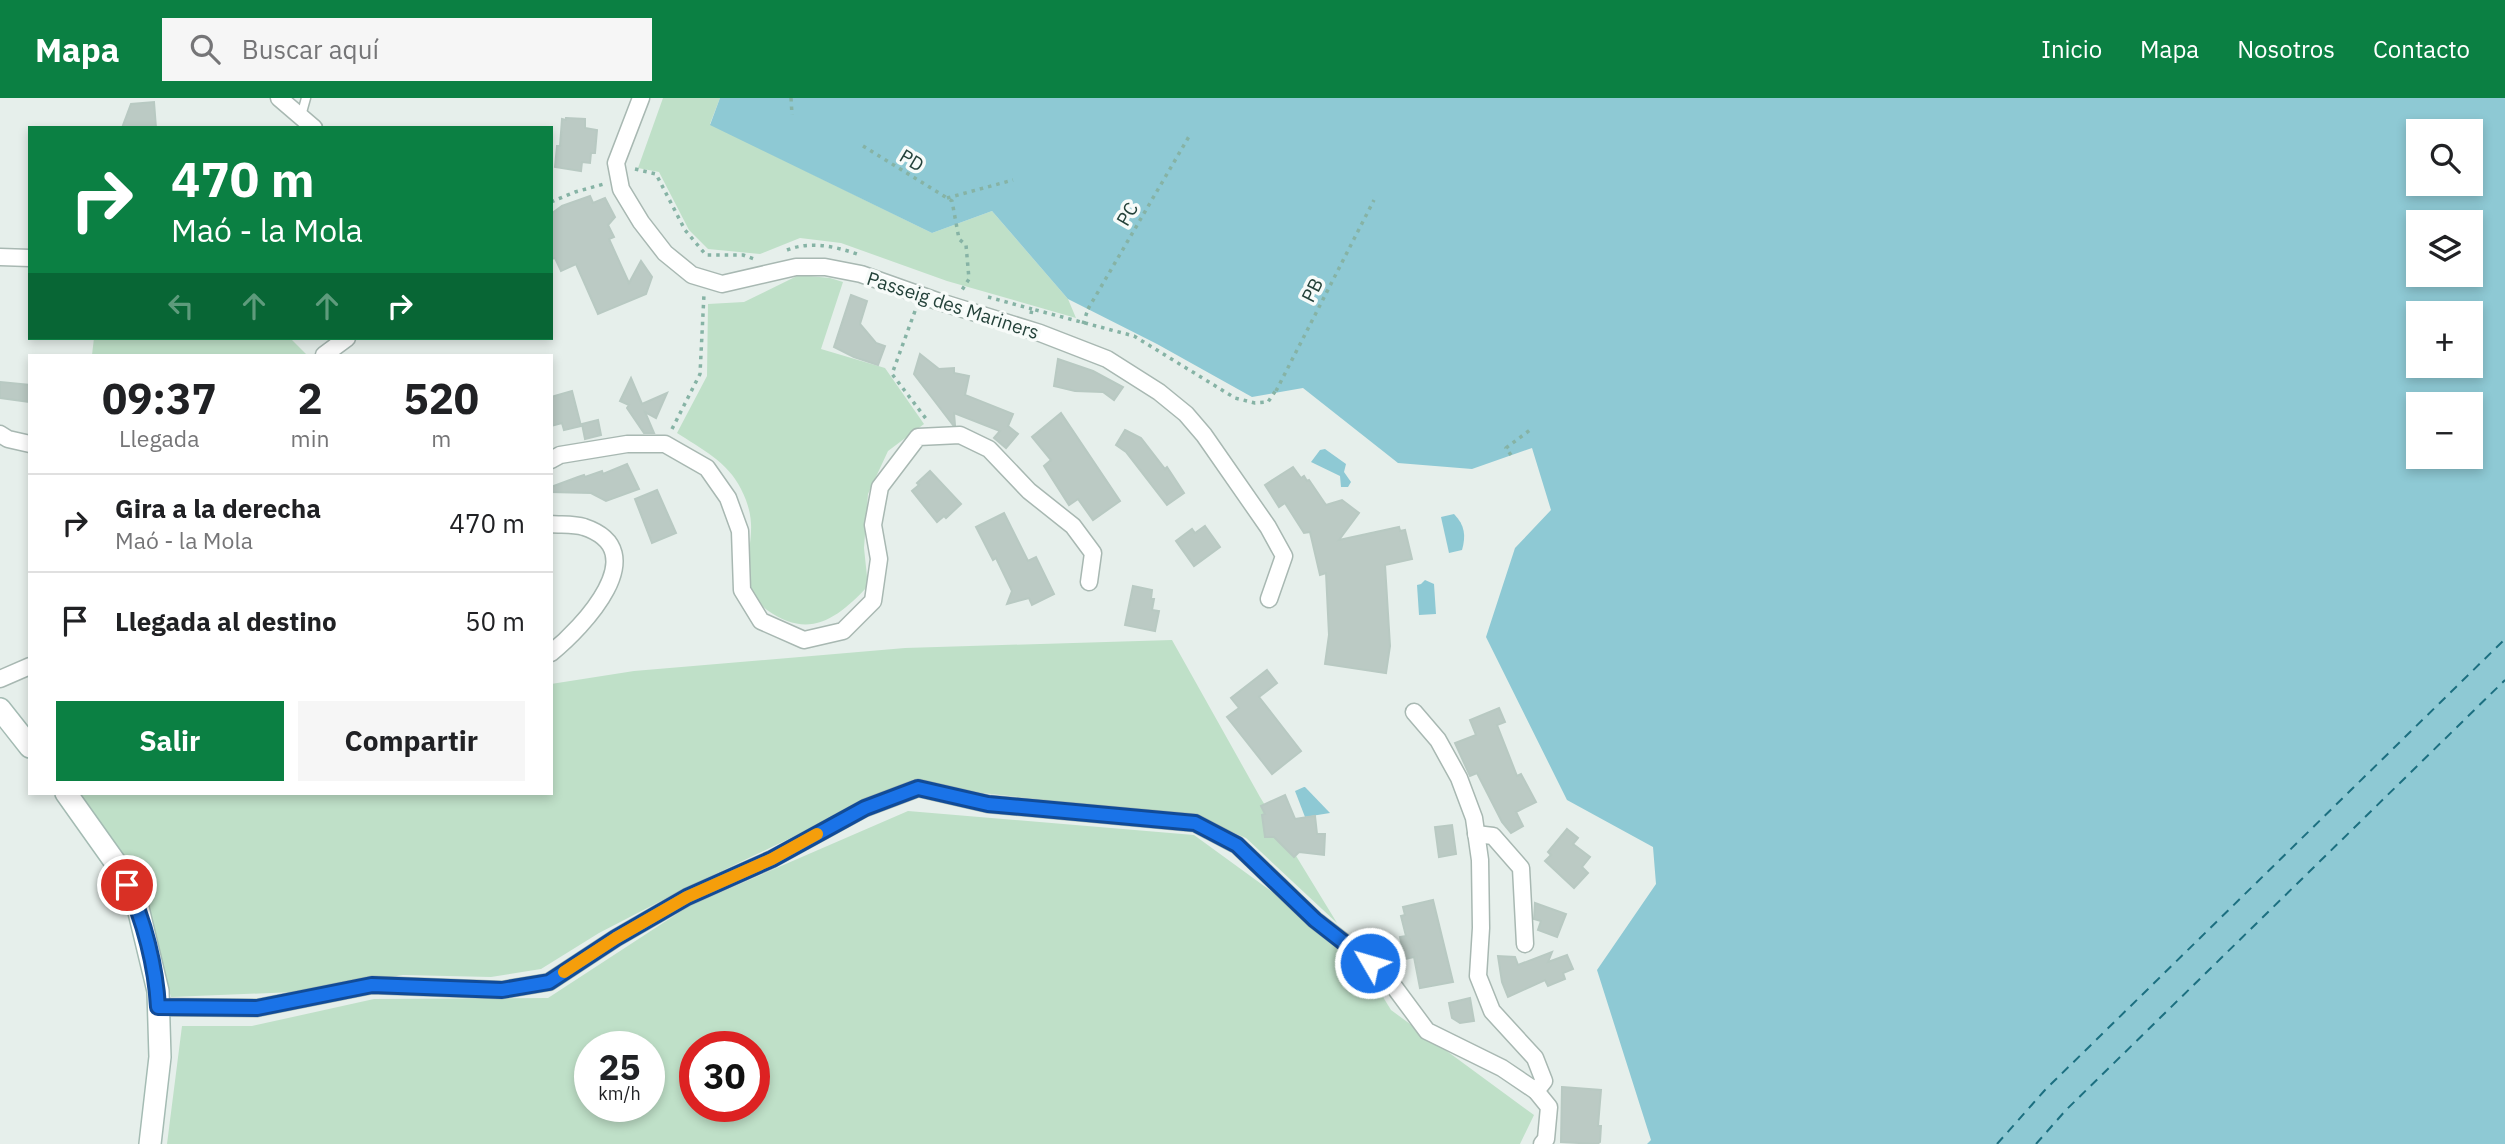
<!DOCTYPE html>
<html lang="es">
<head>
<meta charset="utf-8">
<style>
  :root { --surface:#fff; --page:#f6f6f6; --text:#202124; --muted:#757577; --line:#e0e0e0; --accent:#0b8043 }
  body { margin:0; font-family:"IBM Plex Sans",sans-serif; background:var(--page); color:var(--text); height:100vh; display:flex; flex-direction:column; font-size:26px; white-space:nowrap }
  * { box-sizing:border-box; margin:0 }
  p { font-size:23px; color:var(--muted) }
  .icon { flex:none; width:38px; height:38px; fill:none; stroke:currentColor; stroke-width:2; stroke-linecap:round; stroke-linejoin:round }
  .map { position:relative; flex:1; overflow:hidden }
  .sheet { position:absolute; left:28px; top:256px; width:525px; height:441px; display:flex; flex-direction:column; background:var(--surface); border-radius:0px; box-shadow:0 4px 10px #0003 }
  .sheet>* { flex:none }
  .banner { position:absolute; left:28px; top:28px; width:525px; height:214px; border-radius:0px; box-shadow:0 4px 10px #0003; background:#0b8043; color:#fff; overflow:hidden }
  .fabs { position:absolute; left:2406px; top:21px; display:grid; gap:14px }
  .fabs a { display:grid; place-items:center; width:77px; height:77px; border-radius:0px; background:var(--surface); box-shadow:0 4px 10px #0003; font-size:35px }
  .speed { position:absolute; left:574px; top:933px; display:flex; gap:14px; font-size:35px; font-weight:700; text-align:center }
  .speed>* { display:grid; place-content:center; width:91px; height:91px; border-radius:50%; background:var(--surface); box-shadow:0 4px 10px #0003; line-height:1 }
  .speed small { font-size:18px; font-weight:400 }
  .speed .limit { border:10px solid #d22; background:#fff; color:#111 }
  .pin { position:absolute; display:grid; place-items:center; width:60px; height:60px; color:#fff; margin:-30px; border:4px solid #fff; border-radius:50%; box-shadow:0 2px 7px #0007 }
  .me { position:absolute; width:77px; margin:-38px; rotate:308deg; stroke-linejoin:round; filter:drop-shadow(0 0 5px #0008) }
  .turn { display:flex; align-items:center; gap:24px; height:147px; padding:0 28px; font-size:32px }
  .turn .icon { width:91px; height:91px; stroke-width:2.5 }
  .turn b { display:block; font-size:49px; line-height:60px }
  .lanes { display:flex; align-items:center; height:66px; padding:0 28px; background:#0003; justify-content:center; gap:35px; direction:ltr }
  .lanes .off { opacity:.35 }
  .eta { display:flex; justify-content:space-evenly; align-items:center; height:119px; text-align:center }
  .eta b { font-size:42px; font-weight:700; line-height:49px }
  .primary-button { display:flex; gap:14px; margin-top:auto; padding:14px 28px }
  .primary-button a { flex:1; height:80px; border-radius:0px; background:var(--accent); color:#fff; font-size:28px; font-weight:700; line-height:80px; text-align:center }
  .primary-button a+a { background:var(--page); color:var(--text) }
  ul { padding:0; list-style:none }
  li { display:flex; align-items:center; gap:21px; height:98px; padding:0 28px; border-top:2px solid var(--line) }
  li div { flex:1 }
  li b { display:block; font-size:26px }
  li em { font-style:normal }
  header { display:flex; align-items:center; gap:42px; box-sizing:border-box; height:98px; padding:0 35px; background:var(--accent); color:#fff }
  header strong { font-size:33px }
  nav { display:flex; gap:38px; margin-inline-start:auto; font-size:24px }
  .search { width:490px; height:63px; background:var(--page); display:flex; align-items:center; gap:18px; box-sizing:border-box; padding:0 24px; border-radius:0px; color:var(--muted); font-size:26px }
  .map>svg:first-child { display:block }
  .green { fill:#bfe0c8; fill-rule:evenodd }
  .water { fill:#8ec9d4; fill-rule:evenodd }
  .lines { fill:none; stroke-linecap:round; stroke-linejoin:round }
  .ferry { stroke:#1c6f80; stroke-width:2; stroke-dasharray:9 7; stroke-linecap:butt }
  .building { fill:#bbcac4; stroke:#b8c9c2; stroke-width:2 }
  .lane-casing { stroke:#a8b8b2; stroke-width:11 }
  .street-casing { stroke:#a8b8b2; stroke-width:19 }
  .secondary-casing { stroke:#a4bbb3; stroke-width:24 }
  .path { stroke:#86b3a5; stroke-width:3.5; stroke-dasharray:3.5 5; stroke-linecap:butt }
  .lane { stroke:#fff; stroke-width:8 }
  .street { stroke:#fff; stroke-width:16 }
  .secondary { stroke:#fff; stroke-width:21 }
  .route-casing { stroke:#114b97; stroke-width:18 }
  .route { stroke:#1a73e8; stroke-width:12 }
  .slow { stroke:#f59e0b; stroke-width:12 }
  .labels { text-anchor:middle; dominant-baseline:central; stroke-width:7; stroke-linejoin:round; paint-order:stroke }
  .street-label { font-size:19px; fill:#24423a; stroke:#f7fbf9 }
</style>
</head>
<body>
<header>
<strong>Mapa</strong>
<div class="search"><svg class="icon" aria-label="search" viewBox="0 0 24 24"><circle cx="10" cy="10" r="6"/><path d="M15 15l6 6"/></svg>Buscar aquí</div>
<nav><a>Inicio</a><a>Mapa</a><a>Nosotros</a><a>Contacto</a></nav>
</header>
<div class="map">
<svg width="2505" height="1046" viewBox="0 0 2505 1046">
  <rect width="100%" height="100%" fill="#e6efeb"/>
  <!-- green -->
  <g class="green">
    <path d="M663,0H720L710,26L932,135L992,113L1068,201L1076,220L947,183L841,145L800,140L760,156L708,151L689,132L659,74L638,70Z"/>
    <path d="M799,177L830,180L843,184L821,251L885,270L924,326L888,353L868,396L864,450L868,488C837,521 809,542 767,512C759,506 748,490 748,480C746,445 760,428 741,391C728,364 700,350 677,335L707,278L708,206L744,204Z"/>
    <path d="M94,240H290L306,256L92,257Z"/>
    <path d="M1172,542L1260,699L1337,825L1246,740L1197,719L982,695L914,681L684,791L599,835L541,871L491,879L403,877L294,894L171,899L144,796L76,695H551V586L634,573L905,550Z"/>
    <path d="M908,713L1194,737L1356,855L1391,912L1534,1017L1520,1046H167L182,928H252L374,901L548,900L689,808ZM590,948H649V1008H590ZM695,948H754V1008H695Z"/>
  </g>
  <!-- water -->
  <g class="water">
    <path d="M720,0H2505V1046H1647L1651,1042L1597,872L1656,786L1653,749L1567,702L1486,539L1515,450L1551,412L1532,350L1472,371L1398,365L1303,290L1252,299L1157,246L1068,201L992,113L932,135L710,27ZM2418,33H2471V86H2418ZM2418,124H2471V177H2418ZM2418,215H2471V268H2418ZM2418,306H2471V359H2418Z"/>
    <path d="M1325,351L1346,366L1344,374L1351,384L1348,389H1341L1340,378L1311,364L1320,352Z"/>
    <path d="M1454,416C1465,427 1466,438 1462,452L1449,455L1441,419Z"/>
    <path d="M1425,482L1434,486L1436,516L1419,517L1417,487L1421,486Z"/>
    <path d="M1304,689H1305L1330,715L1305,719L1295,693Z"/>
  </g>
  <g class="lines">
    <!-- ferry -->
    <g class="ferry">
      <path d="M1997,1046L2045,992L2505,541"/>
      <path d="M2036,1046L2066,1012L2505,582"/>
    </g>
  </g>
  <!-- building -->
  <g class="building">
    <path d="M154,4L156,30H122L131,6Z"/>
    <path d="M566,20L585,21V30L597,32L595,55H591L590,65L582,64L581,73L555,69L557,48H560L562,21L566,22Z"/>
    <path d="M590,98L593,105L605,100L615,119L608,127L614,139L609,141L629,185L641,163L652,179L646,196L598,216L576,166L561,173L555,160L551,161V116L562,108Z"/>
    <path d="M851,197L867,203L860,226L876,245L885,248L878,267L854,259L834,249Z"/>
    <path d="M920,256L939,271L954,270V275L969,278L965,297L1013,316L1008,328L1018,336L1006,350L994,340L1000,333L954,315L955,327H953L914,276Z"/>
    <path d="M1058,261L1093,273L1123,289L1114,302L1103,294L1075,293L1054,288Z"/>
    <path d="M631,280L642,306L667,295L656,320L645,314L654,335H644L627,310L629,307L620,303Z"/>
    <path d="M0,284L30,287V304L0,300Z"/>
    <path d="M572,293L581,328L564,332L562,325L551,328V299Z"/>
    <path d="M1061,315L1120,403L1093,422L1078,401L1069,407L1044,368L1051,362L1032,339Z"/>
    <path d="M598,322L601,337L585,341L582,326Z"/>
    <path d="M1125,332L1141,340L1165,371L1167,369L1184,395L1167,407L1126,354L1116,347Z"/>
    <path d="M627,366L639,391L606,403L591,395L551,394V389L578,379L584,377L585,379L602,373L603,376Z"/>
    <path d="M1293,369L1301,380L1304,378L1307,383L1309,382L1326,407L1342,402L1359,415L1339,442L1399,429L1400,433L1405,432L1412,461L1385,467L1390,548L1386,575L1325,566L1329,537L1326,475L1320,477L1310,434L1304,435L1285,405L1279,409L1265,387Z"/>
    <path d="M930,373L961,406L946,420L944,418L937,424L912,393L919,387L917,385Z"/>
    <path d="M657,392L676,435L652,445L635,401Z"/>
    <path d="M1004,415L1028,463L1036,459L1054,496L1032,507L1029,500L1007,506L1012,493L996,460L993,462L976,429Z"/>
    <path d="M1205,428L1220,449L1194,468L1176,443L1192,431L1195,435Z"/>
    <path d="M1133,488L1152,492L1151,501H1154L1152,512L1159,513L1155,533L1125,527Z"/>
    <path d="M1267,572L1277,585L1259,599L1301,653L1272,676L1227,619L1239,610L1231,600Z"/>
    <path d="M1499,610L1505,624L1497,627L1517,678L1521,676L1536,704L1516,714L1523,728L1511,735L1502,724L1477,675L1470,678L1455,645L1476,637L1470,622Z"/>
    <path d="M1285,697L1295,721L1315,718L1317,736H1325L1324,757L1299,754L1294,759L1274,739H1265L1262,717L1265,716L1261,708Z"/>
    <path d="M1452,727L1456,756L1439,759L1435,729Z"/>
    <path d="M1567,731L1578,740L1573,746L1590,759L1582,769L1588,775L1574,790L1545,763L1551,757L1548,754Z"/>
    <path d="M1433,802L1453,884L1420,890L1414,859L1405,861L1400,839L1406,838L1401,818L1405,817L1403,809Z"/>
    <path d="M1535,805L1566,816L1557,839L1538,832L1541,823L1534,821Z"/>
    <path d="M1552,854L1548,864L1567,857L1573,871L1563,875L1565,881L1548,888L1545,882L1508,899L1502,884L1498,858L1515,859L1518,867Z"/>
    <path d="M1470,900L1474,923L1460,925L1452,920L1449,905Z"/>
    <path d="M1562,989L1601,992L1598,1028H1601L1600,1044L1597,1046L1561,1044Z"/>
  </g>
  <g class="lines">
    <defs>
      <path id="lane" d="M301,18L306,0"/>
      <g id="street">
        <path d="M279,0L314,30"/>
        <path d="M641,0L616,65L621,91L641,124L665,155L692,177L722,186L796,169H825L861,176L937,203L1040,235L1107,261L1159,294L1186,316L1204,337L1268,429L1284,458L1269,501"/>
        <path d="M0,159L30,160"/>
        <path d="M324,257L347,240"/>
        <path d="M0,336L8,341L30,346"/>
        <path d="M551,362L560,357L627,346H665L707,370L728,400L740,433L742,492L761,523L804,542L843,533L873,503L879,461L873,427L880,389L918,339L960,337L989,351L1029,393L1073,428L1093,455L1089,484"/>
        <path d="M551,426C561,427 574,426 584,429C656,453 582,530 551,555"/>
        <path d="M0,581L30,568"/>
        <path d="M1414,614L1438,642L1459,680L1474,720L1480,762L1481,830L1478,878L1492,913L1535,960L1544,983L1536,993"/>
        <path d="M1476,736L1493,738L1521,770L1525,846"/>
        <path d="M158,909L257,910L372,887L502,892L549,884L616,840L687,799L772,761L865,710L918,690L988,706L1195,725L1237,747L1315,822L1384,875L1427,933L1502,970L1536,993L1549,1009L1546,1041L1542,1046"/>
      </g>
      <g id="secondary">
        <path d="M0,611L30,649"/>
        <path d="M66,695L115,764L138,810L158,893L160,959L150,1046"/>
      </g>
    </defs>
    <!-- lane casing -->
    <use href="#lane" class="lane-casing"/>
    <!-- street casing -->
    <use href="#street" class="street-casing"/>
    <!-- secondary casing -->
    <use href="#secondary" class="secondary-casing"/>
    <!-- path -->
    <g class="path">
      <path d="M791,0L792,17"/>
      <path d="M863,48L952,103L959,141L966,147L969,181L962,192H964"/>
      <path d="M635,71L656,76L685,132L706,157H743L754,161"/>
      <path d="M947,100L1013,82"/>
      <path d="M551,104L575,94L604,86"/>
      <path d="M787,152C810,143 834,148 857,156"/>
      <path d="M988,199L1032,211"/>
      <path d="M1088,211L1191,35"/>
      <path d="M915,213L892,276L927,322"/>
      <path d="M1031,216L1032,211L1134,238L1235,300L1255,305L1268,304L1276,292"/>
      <path d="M1083,226L1088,211"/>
      <path d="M1276,293L1374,102"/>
      <path d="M672,331L700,276L704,196"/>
      <path d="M1511,357L1506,350L1530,332"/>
    </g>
    <!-- lane -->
    <use href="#lane" class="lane"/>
    <!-- street -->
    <use href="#street" class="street"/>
    <!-- secondary -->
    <use href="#secondary" class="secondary"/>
  </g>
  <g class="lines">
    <defs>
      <path id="route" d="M127,787C144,821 156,870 158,909L257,910L372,887L502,892L549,884L616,840L687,799L772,761L865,710L918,690L988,706L1195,725L1237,747L1315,822L1370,865"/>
    </defs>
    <!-- route casing -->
    <use href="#route" class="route-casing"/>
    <!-- route -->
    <use href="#route" class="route"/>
    <!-- slow -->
    <path class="slow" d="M564,874L616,840L687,799L772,761L817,736"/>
  </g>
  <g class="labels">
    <!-- street labels -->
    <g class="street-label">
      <text transform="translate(912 62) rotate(31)">PD</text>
      <text transform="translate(1127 116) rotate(-60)">PC</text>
      <text transform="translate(1312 192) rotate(-63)">PB</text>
      <text transform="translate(953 207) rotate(18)">Passeig des Mariners</text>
    </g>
  </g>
</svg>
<div class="fabs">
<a><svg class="icon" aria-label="search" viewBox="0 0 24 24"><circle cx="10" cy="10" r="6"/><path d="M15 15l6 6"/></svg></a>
<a><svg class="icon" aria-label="layers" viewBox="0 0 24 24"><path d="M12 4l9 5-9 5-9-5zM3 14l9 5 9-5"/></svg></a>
<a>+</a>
<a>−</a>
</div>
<div class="speed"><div>25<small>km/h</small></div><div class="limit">30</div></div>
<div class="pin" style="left:127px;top:787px;background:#d93025"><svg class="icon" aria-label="arrive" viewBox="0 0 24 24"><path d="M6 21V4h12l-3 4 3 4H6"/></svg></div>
<svg class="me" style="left:1370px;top:865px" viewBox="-20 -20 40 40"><circle r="17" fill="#1a73e8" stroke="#fff" stroke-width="3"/><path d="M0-11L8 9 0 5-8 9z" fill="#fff"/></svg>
<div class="banner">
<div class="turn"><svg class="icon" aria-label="right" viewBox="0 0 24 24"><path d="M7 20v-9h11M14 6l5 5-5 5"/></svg><div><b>470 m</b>Maó - la Mola</div></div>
<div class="lanes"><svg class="icon off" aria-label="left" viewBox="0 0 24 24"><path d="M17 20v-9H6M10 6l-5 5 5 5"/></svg><svg class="icon off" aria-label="ahead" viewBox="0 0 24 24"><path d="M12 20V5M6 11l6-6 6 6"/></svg><svg class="icon off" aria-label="ahead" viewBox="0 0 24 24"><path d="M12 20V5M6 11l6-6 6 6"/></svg><svg class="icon" aria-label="right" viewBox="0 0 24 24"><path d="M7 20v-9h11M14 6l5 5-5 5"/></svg></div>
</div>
<section class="sheet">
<div class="eta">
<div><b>09:37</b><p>Llegada</p></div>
<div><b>2</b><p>min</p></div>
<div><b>520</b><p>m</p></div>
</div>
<ul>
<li><svg class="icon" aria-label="right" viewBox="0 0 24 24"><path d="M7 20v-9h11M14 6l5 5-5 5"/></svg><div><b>Gira a la derecha</b><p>Maó - la Mola</p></div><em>470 m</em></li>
<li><svg class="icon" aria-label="arrive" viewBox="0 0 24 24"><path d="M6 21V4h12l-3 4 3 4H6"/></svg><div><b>Llegada al destino</b></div><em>50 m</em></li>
</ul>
<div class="primary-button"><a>Salir</a><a>Compartir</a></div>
</section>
</div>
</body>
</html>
